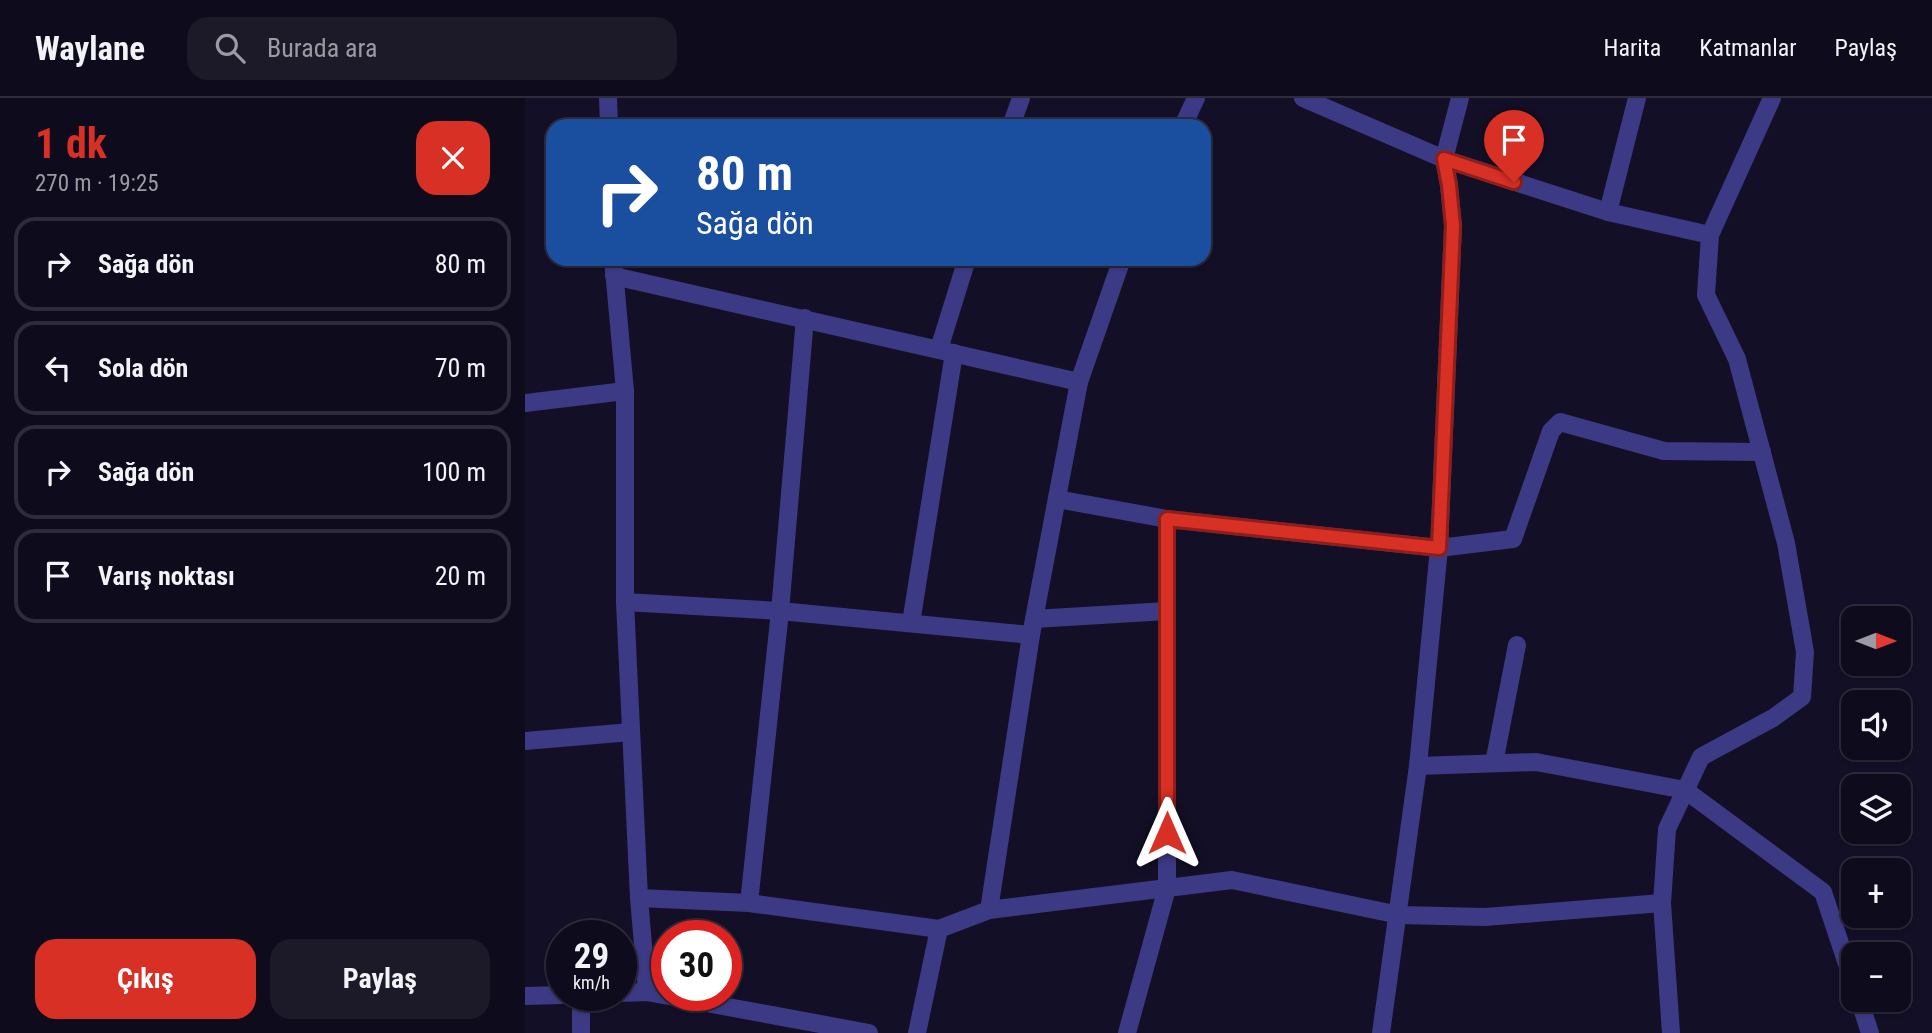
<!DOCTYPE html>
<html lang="tr">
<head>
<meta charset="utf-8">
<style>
  :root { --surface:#0e0b1c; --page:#1c1929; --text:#f1f3f6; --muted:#9b9ba3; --line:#2e2b3b; --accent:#d93025 }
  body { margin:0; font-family:"Roboto Condensed",sans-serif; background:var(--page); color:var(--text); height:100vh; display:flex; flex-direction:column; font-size:26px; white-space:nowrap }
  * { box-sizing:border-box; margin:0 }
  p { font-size:23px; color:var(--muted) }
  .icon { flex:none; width:38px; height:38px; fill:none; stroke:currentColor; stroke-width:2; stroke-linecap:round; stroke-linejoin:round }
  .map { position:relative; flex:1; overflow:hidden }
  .details { display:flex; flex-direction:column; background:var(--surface); width:525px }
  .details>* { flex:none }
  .hud { position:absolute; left:21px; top:21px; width:665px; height:147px; border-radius:21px; box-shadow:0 2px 5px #0004,0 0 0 2px var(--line); background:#1a4fa0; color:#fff; overflow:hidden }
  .needle { width:46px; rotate:90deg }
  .buttons { position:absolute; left:1316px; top:508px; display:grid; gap:14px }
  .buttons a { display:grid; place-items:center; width:70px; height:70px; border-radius:14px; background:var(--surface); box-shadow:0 2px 5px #0004,0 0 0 2px var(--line); font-size:35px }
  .speed { position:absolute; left:21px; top:822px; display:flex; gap:14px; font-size:35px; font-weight:700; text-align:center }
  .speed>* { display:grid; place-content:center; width:91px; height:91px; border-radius:50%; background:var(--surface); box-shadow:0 2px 5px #0004,0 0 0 2px var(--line); line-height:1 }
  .speed small { font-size:18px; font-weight:400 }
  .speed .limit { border:10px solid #d22; background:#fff; color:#111 }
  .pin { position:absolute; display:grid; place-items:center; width:60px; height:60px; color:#fff; margin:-72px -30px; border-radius:50% 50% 50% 0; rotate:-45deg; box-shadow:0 0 7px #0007 }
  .pin .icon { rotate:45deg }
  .me { position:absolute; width:77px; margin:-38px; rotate:0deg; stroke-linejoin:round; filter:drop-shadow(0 0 5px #0008) }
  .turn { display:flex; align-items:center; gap:24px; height:147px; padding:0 35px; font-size:32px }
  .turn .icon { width:91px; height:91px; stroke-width:2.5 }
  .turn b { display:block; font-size:49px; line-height:60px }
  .round { display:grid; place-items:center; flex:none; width:74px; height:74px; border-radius:21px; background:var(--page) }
  .summary { display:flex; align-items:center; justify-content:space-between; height:119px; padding:0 35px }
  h1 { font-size:42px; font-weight:700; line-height:52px; color:var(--accent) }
  .button { display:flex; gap:14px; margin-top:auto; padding:14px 35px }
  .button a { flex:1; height:80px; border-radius:21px; background:var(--accent); color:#fff; font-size:28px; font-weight:700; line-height:80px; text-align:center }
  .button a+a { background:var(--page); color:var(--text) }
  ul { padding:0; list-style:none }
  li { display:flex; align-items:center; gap:21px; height:94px; margin:0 14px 10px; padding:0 21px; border:4px solid var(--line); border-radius:21px }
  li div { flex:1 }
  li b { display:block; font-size:26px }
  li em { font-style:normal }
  header { display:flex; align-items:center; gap:42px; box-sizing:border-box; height:98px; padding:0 35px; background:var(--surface); border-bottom:2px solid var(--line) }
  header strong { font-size:33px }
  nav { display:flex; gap:38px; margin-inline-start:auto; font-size:24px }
  .search { width:490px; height:63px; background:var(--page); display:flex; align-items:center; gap:18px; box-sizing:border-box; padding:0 24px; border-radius:21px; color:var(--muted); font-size:26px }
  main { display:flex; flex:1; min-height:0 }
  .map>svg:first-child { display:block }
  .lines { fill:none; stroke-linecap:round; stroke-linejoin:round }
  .minor { stroke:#3d3a85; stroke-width:18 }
  .route-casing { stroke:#8d1f18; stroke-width:18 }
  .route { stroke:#d93025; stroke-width:12 }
</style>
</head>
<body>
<header>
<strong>Waylane</strong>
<div class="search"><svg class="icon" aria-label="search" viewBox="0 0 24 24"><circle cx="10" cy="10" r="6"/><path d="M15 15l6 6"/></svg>Burada ara</div>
<nav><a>Harita</a><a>Katmanlar</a><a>Paylaş</a></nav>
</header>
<main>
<section class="details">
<div class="summary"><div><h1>1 dk</h1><p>270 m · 19:25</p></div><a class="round" style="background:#d93025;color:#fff"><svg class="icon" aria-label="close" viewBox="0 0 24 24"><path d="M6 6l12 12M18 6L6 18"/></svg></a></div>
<ul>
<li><svg class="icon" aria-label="right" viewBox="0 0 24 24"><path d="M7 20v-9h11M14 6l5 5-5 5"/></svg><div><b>Sağa dön</b></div><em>80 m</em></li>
<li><svg class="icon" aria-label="left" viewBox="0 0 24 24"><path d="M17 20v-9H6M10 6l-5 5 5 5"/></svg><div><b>Sola dön</b></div><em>70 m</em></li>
<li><svg class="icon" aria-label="right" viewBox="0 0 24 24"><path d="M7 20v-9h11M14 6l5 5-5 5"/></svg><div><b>Sağa dön</b></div><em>100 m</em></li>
<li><svg class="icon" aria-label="arrive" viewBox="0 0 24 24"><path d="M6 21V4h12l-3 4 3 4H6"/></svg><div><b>Varış noktası</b></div><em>20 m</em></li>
</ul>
<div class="button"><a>Çıkış</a><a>Paylaş</a></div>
</section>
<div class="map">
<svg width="1407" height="935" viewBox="0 0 1407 935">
  <rect width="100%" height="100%" fill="#130f26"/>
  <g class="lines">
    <!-- minor -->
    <g class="minor">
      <path d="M83,0L84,28"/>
      <path d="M778,0L919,61L1083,114L1185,137"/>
      <path d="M486,28L496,0"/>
      <path d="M658,28L671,0"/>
      <path d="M1083,114L1112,0"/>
      <path d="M88,161L100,293V504L114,800L122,894"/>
      <path d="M89,178L554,284"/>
      <path d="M414,251L442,161"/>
      <path d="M0,305L100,293"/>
      <path d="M532,401L642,421L914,450L988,441L1026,333L1035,324L1139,353L1237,354"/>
      <path d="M100,504L255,513L506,537"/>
      <path d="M509,521L642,513"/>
      <path d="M386,525L429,255"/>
      <path d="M0,643L106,634"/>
      <path d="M969,665L992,547"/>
      <path d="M893,668L1011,664L1160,692L1298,794L1328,884"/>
      <path d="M114,800L224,805L414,831"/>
      <path d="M224,805L255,513L280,220"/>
      <path d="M464,812L707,782L874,817L960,819L1137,805"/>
      <path d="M96,895L122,894L344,935"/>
      <path d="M0,898L37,897"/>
      <path d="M1334,901L1345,935"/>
      <path d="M56,935V898"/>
      <path d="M392,935L414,831L464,812L506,537L554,284L597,161"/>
      <path d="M602,935L642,790V421"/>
      <path d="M856,935L893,668L914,450L928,128L924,87L919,61L935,0"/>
      <path d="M1146,935L1137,805L1142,731L1176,659L1248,620L1277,599L1280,554L1261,445L1212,261L1181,197L1185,137L1247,0"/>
    </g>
  </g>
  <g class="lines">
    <defs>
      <path id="route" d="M642,735V421L914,450L928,128L924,87L919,61L989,84"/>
    </defs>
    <!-- route casing -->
    <use href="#route" class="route-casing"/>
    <!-- route -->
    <use href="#route" class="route"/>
  </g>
</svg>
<div class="buttons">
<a><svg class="needle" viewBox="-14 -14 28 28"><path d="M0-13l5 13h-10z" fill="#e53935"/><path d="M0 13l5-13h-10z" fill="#9b9ba3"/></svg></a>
<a><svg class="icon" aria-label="sound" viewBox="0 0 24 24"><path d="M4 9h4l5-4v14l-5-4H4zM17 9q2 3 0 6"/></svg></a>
<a><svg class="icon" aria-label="layers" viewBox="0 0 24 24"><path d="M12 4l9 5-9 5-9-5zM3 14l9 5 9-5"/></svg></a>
<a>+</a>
<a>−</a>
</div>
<div class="speed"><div>29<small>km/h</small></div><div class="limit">30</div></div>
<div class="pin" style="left:989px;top:84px;background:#d93025"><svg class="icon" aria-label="arrive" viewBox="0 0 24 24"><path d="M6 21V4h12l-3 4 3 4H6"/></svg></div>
<svg class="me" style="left:642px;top:735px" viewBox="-20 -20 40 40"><path d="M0-17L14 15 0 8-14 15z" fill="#d93025" stroke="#fff" stroke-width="4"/></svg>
<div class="hud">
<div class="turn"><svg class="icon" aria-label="right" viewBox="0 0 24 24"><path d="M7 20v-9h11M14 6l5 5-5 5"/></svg><div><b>80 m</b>Sağa dön</div></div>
</div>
</div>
</main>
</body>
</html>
